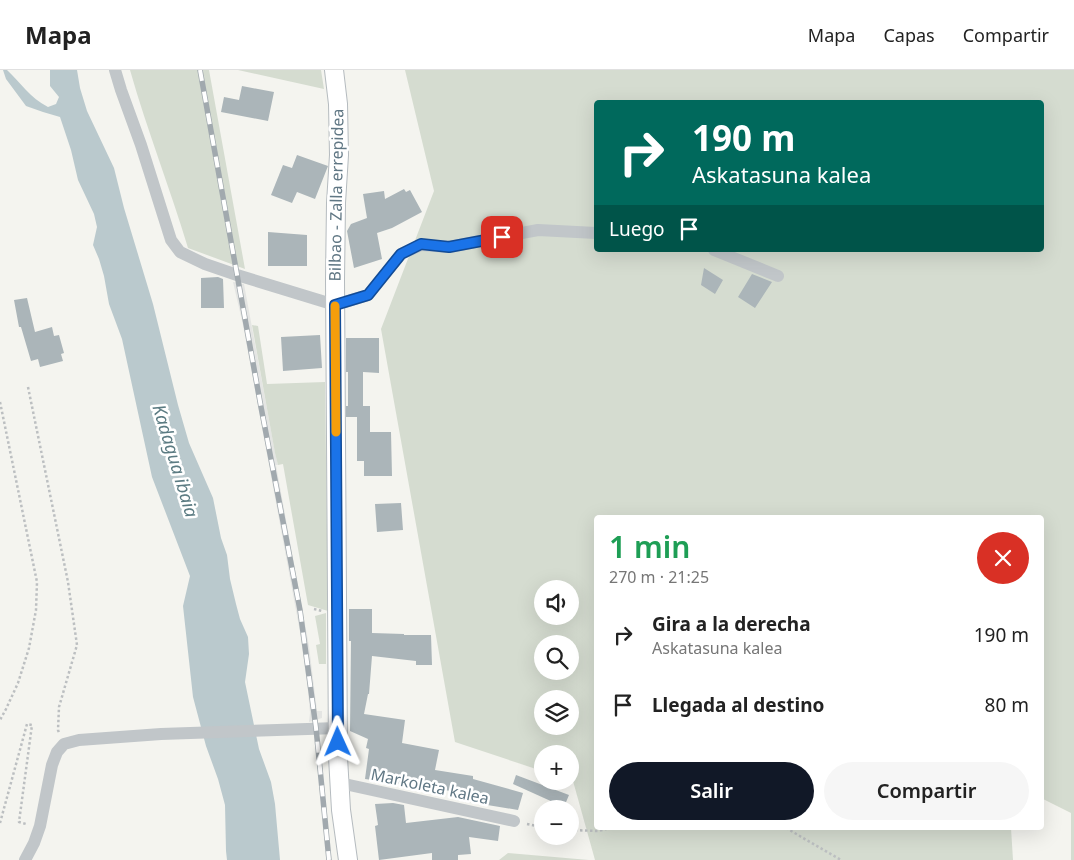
<!DOCTYPE html>
<html lang="es">
<head>
<meta charset="utf-8">
<style>
  :root { --surface:#fff; --page:#f6f6f6; --text:#222; --muted:#767676; --line:#e0e0e0; --accent:#111827 }
  body { margin:0; font-family:"Noto Sans",sans-serif; background:var(--page); color:var(--text); height:100vh; display:flex; flex-direction:column; font-size:19px; white-space:nowrap }
  * { box-sizing:border-box; margin:0 }
  p { font-size:16px; color:var(--muted) }
  .icon { flex:none; width:28px; height:28px; fill:none; stroke:currentColor; stroke-width:2; stroke-linecap:round; stroke-linejoin:round }
  .map { position:relative; flex:1; overflow:hidden }
  .panel { position:absolute; left:594px; top:445px; width:450px; height:315px; display:flex; flex-direction:column; background:var(--surface); border-radius:5px; box-shadow:0 5px 20px #0002 }
  .panel>* { flex:none }
  .guide { position:absolute; left:594px; top:30px; width:450px; height:152px; border-radius:5px; box-shadow:0 5px 20px #0002; background:#00695c; color:#fff; overflow:hidden }
  .controls { position:absolute; left:534px; top:510px; display:grid; gap:10px }
  .controls a { display:grid; place-items:center; width:45px; height:45px; border-radius:50%; background:var(--surface); box-shadow:0 5px 20px #0002; font-size:25px }
  .pin { position:absolute; display:grid; place-items:center; width:42px; height:42px; color:#fff; margin:-21px; border-radius:10px; box-shadow:0 2px 8px #0006 }
  .me { position:absolute; width:55px; margin:-28px; rotate:359deg; stroke-linejoin:round; filter:drop-shadow(0 0 4px #0008) }
  .turn { display:flex; align-items:center; gap:18px; height:105px; padding:0 15px; font-size:22px }
  .turn .icon { width:65px; height:65px; stroke-width:2.5 }
  .turn b { display:block; font-size:35px; line-height:42px }
  .then { display:flex; align-items:center; height:48px; padding:0 15px; background:#0003; gap:10px; font-size:19px }
  .round { display:grid; place-items:center; flex:none; width:52px; height:52px; border-radius:26px; background:var(--page) }
  .overview { display:flex; align-items:center; justify-content:space-between; height:85px; padding:0 15px }
  h1 { font-size:30px; font-weight:600; line-height:38px; color:#1e9e55 }
  .primary-button { display:flex; gap:10px; margin-top:auto; padding:10px 15px }
  .primary-button a { flex:1; height:58px; border-radius:30px; background:var(--accent); color:#fff; font-size:20px; font-weight:600; line-height:58px; text-align:center }
  .primary-button a+a { background:var(--page); color:var(--text) }
  ul { padding:0; list-style:none }
  li { display:flex; align-items:center; gap:15px; height:70px; padding:0 15px }
  li div { flex:1 }
  li b { display:block; font-size:19px }
  li em { font-style:normal }
  header { display:flex; align-items:center; gap:30px; box-sizing:border-box; height:70px; padding:0 25px; background:var(--surface); border-bottom:1px solid var(--line) }
  header strong { font-size:24px }
  nav { display:flex; gap:28px; margin-inline-start:auto; font-size:18px }
  .map>svg:first-child { display:block }
  .built { fill:#e4e5e3 }
  .green { fill:#d5dcd0; fill-rule:evenodd }
  .water { fill:#bac9cd }
  .building { fill:#abb5b9 }
  .lines { fill:none; stroke-linecap:round; stroke-linejoin:round }
  .secondary-casing { stroke:#b5bbbf; stroke-width:20 }
  .path { stroke:#bcbfc1; stroke-width:2.5; stroke-dasharray:2.5 2.5; stroke-linecap:butt }
  .street { stroke:#c1c6c9; stroke-width:12 }
  .secondary { stroke:#fff; stroke-width:18 }
  .rail-casing { stroke:#a1a9ae; stroke-width:5.5 }
  .rail { stroke:#fff; stroke-width:4; stroke-dasharray:11; stroke-linecap:butt }
  .route-casing { stroke:#114b97; stroke-width:12 }
  .route { stroke:#1a73e8; stroke-width:9 }
  .slow { stroke:#f59e0b; stroke-width:9 }
  .labels { text-anchor:middle; stroke-width:5; stroke-linejoin:round; paint-order:stroke }
  .street-label { font-size:16px; fill:#607784; stroke:#fff }
  .water-label { font-size:18px; font-style:italic; fill:#5b7b82; stroke:#fff }
</style>
</head>
<body>
<header>
<strong>Mapa</strong>
<nav><a>Mapa</a><a>Capas</a><a>Compartir</a></nav>
</header>
<div class="map">
<svg width="1074" height="790" viewBox="0 0 1074 790">
  <rect width="100%" height="100%" fill="#f4f4ef"/>
  <path class="built" d="M233 212 244 214 275 382 278 395H276L309 576 317 641H322V648L309 652 310 643 308 621 300 562 243 255Z"/>
  <path class="green" d="M130 0H209L245 199 188 178C170 118 147 60 130 0Z
    M238 0H321L324 19Z
    M405 0H1074V790H1071V743L1041 728V448H596V758H1011L1013 790H595L573 711 570 710V684H542V701L455 672 381 259 434 121ZM596 32H1041V180H596ZM542 519H570V546H542ZM542 574H570V601H542ZM542 629H570V656H542Z
    M252 255 258 256 267 314 325 312 328 541 308 535 283 394 278 395 275 383Z
    M326 543V594H319L316 575 320 574 315 546Z
    M508 783 589 790H499Z"/>
  <path class="water" d="M3 0H7C21 13 30 28 48 37L56 34 59 27 50 16V0H77L80 18 87 41 114 98 124 138 153 234 178 335 189 373 213 428 221 468 227 485 230 509 236 534 240 549 248 567 249 584 245 612 259 679 271 712 275 734 280 790H227L226 781 225 735 218 709 206 676 193 627 183 536 190 506 152 407 122 269 109 234 104 206 99 189 93 175 97 157 94 144 78 110 71 80 60 47 43 42 26 36 6 9Z"/>
  <path class="building" d="M242 16 274 22 268 51 221 42 224 27 239 30Z
    M297 85 328 96 315 129 297 122 292 133 271 125 283 95 292 98Z
    M404 119 406 122 410 120 422 142 392 158 377 163 382 189 354 198 347 161 351 154 367 148 363 124 384 121 385 129Z
    M268 162 307 165V196H268Z
    M704 198 723 210 715 224 701 215Z
    M752 204 772 212 755 238 738 227Z
    M218 207 223 209 224 238H201V208Z
    M27 228 35 262 52 257 54 266 59 265 64 283 61 284 63 291 40 297 38 289 31 291 21 257H19L14 230Z
    M320 265 322 298 283 301 281 267Z
    M346 268H379V303L363 302V336H370V362H391L392 406H364V391H357V347H346V336H348V302H346Z
    M401 433 403 460 377 462 375 434Z
    M349 539H372V563L404 564V565H431L432 595H416V591L372 586 369 624H368L364 644 405 650 402 673 439 680 435 700 473 706V709L523 723 518 740 457 730 458 722 365 709 369 679 366 678 368 669 350 661 351 571H349Z
    M516 705 569 725 564 737 513 714Z
    M393 733 404 735 406 753 458 747 500 756 498 771 469 767 471 784 458 785V790H432V783L379 790 375 756 378 755 375 734Z"/>
  <g class="lines">
    <defs>
      <path id="secondary" d="M334 0 338 34 339 85 336 133 335 210 338 687 341 740 348 790"/>
    </defs>
    <use href="#secondary" class="secondary-casing"/>
    <path class="path" d="M28 317 68 512 77 575 59 637 58 660 59 663
      M0 332 37 512 36 540 29 578 18 613 6 639 0 650
      M314 539 322 541
      M0 753 27 654 32 655 19 752 26 754
      M527 754 542 757
      M786 758 841 790
      M570 760 598 761 610 758"/>
    <path class="street" d="M115 0 121 20 141 75 171 170 180 182 205 194 237 205 335 235 368 225 401 184 421 175 449 177 538 160 596 163
      M714 180 778 206
      M340 713 514 751
      M25 790 34 773 40 756 52 695 57 682 64 674 79 670 161 664 338 658"/>
    <use href="#secondary" class="secondary"/>
    <defs>
      <path id="rail" d="M200 0 261 337 300 540 316 658 329 790"/>
    </defs>
    <use href="#rail" class="rail-casing"/>
    <use href="#rail" class="rail"/>
  </g>
  <g class="lines">
    <defs>
      <path id="route" d="M338 672 335 235 368 225 401 184 421 174 449 177 502 167"/>
    </defs>
    <use href="#route" class="route-casing"/>
    <use href="#route" class="route"/>
    <path class="slow" d="M335 236 336 362"/>
  </g>
  <g class="labels">
    <g class="street-label">
      <text transform="translate(336 125) rotate(-89)" y="6">Bilbao - Zalla errepidea</text>
      <text transform="translate(430 716) rotate(12)" y="6">Markoleta kalea</text>
    </g>
    <g class="water-label">
      <text transform="translate(175 391) rotate(73)" y="6">Kadagua ibaia</text>
    </g>
  </g>
</svg>
<div class="controls">
<a><svg class="icon" aria-label="sound" viewBox="0 0 24 24"><path d="M4 9h4l5-4v14l-5-4H4zM17 9q2 3 0 6"/></svg></a>
<a><svg class="icon" aria-label="search" viewBox="0 0 24 24"><circle cx="10" cy="10" r="6"/><path d="M15 15l6 6"/></svg></a>
<a><svg class="icon" aria-label="layers" viewBox="0 0 24 24"><path d="M12 4l9 5-9 5-9-5zM3 14l9 5 9-5"/></svg></a>
<a>+</a>
<a>−</a>
</div>
<div class="pin" style="left:502px;top:167px;background:#d93025"><svg class="icon" aria-label="arrive" viewBox="0 0 24 24"><path d="M6 21V4h12l-3 4 3 4H6"/></svg></div>
<svg class="me" style="left:338px;top:672px" viewBox="-20 -20 40 40"><path d="M0-17L14 15 0 8-14 15z" fill="#1a73e8" stroke="#fff" stroke-width="4"/></svg>
<div class="guide">
<div class="turn"><svg class="icon" aria-label="right" viewBox="0 0 24 24"><path d="M7 20v-9h11M14 6l5 5-5 5"/></svg><div><b>190 m</b>Askatasuna kalea</div></div>
<div class="then">Luego<svg class="icon" aria-label="arrive" viewBox="0 0 24 24"><path d="M6 21V4h12l-3 4 3 4H6"/></svg></div>
</div>
<section class="panel">
<div class="overview"><div><h1>1 min</h1><p>270 m · 21:25</p></div><a class="round" style="background:#d93025;color:#fff"><svg class="icon" aria-label="close" viewBox="0 0 24 24"><path d="M6 6l12 12M18 6L6 18"/></svg></a></div>
<ul>
<li><svg class="icon" aria-label="right" viewBox="0 0 24 24"><path d="M7 20v-9h11M14 6l5 5-5 5"/></svg><div><b>Gira a la derecha</b><p>Askatasuna kalea</p></div><em>190 m</em></li>
<li><svg class="icon" aria-label="arrive" viewBox="0 0 24 24"><path d="M6 21V4h12l-3 4 3 4H6"/></svg><div><b>Llegada al destino</b></div><em>80 m</em></li>
</ul>
<div class="primary-button"><a>Salir</a><a>Compartir</a></div>
</section>
</div>
</body>
</html>
